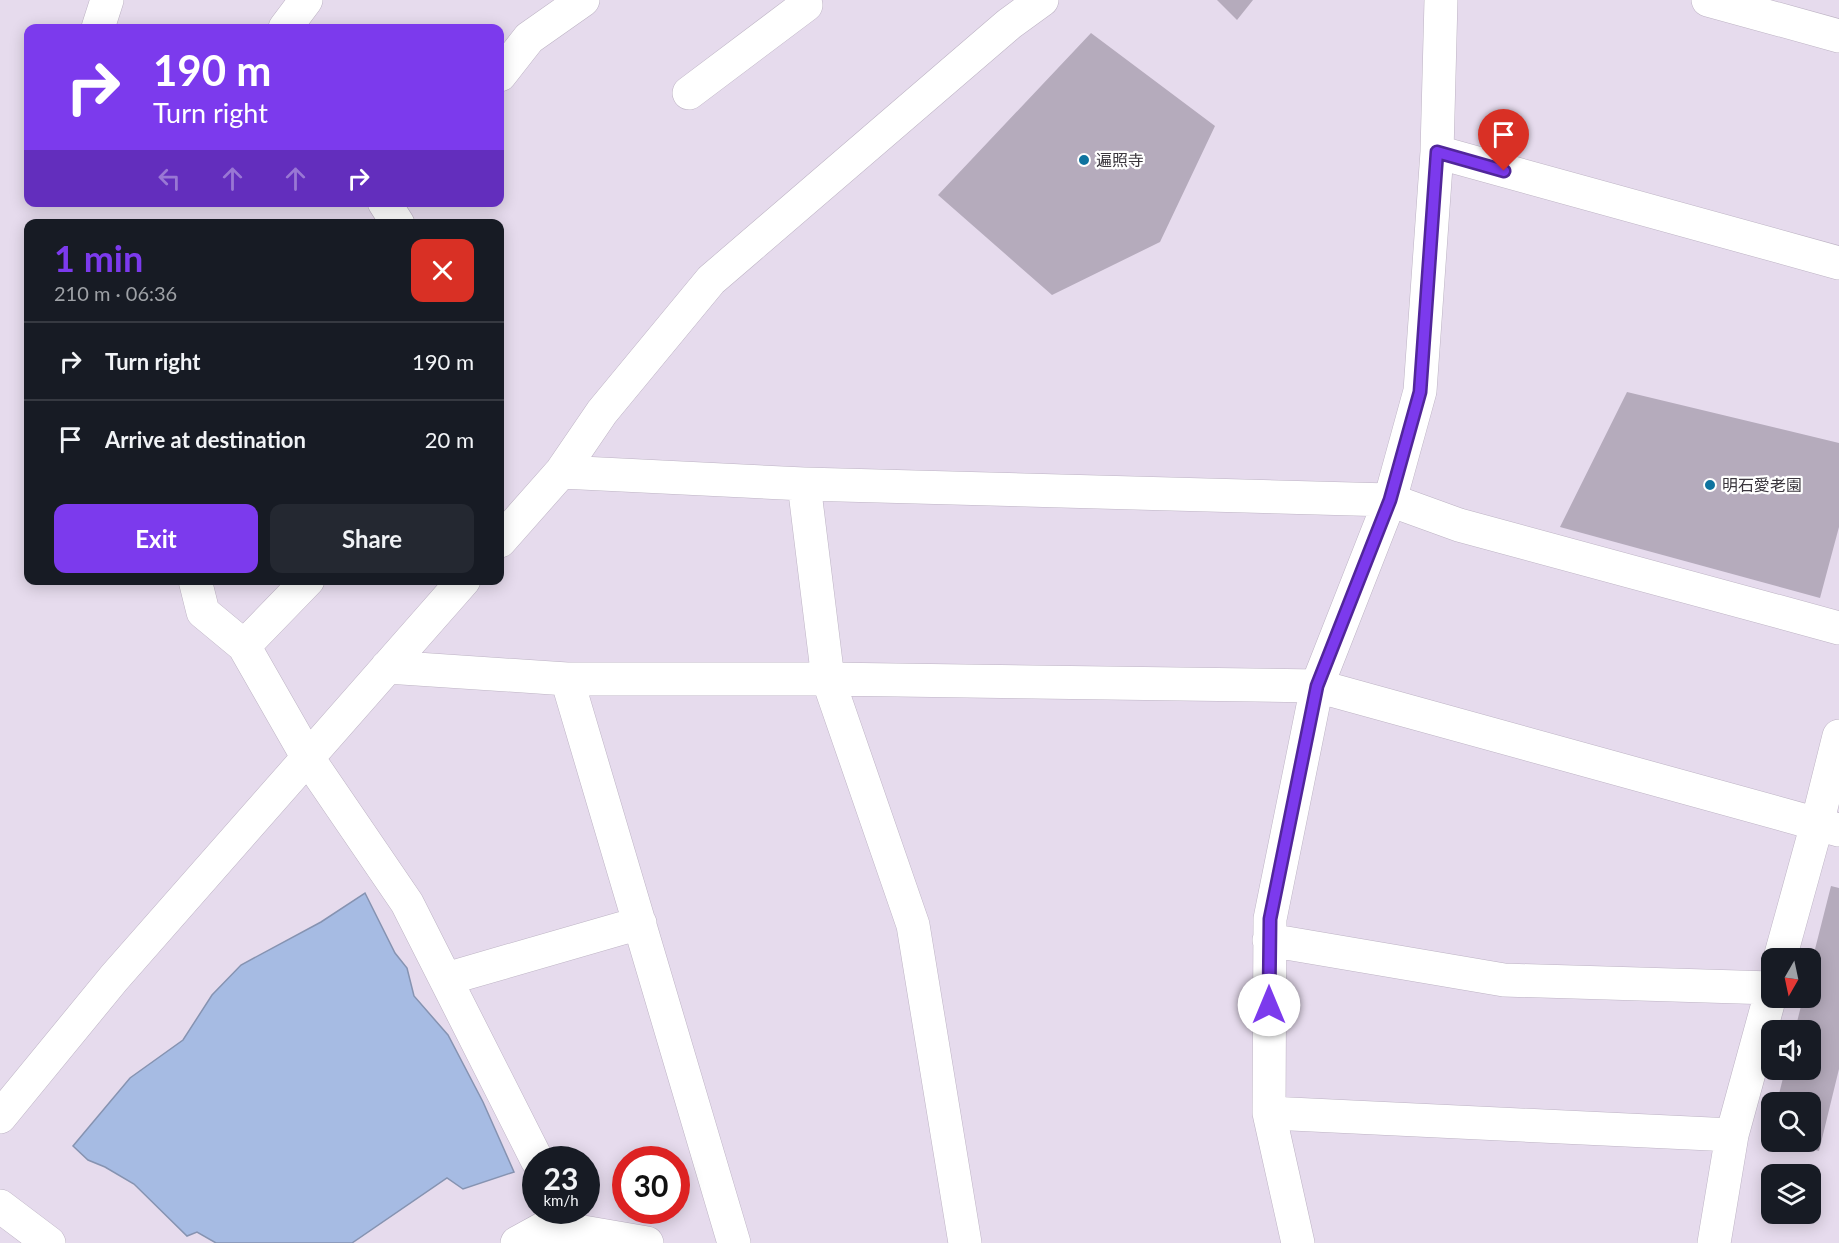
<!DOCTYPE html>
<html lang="en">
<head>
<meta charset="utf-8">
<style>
  :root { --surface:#171b24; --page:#242831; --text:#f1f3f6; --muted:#9ea1a6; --line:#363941; --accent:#7c3aed }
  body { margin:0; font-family:Lato,"Noto Sans JP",sans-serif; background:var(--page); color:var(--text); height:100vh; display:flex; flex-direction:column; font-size:22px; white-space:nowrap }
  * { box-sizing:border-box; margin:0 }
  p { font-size:20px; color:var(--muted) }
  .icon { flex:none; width:33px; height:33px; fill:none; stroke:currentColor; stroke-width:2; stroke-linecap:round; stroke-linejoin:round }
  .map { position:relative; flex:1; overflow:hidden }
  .sheet { position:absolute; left:24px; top:219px; width:480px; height:366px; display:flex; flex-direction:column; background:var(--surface); border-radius:12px; box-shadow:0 3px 15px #0003 }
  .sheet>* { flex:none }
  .hud { position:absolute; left:24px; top:24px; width:480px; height:183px; border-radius:12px; box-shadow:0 3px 15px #0003; background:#7c3aed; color:#fff; overflow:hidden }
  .needle { width:39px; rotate:189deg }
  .buttons { position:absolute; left:1761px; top:948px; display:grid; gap:12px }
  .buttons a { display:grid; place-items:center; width:60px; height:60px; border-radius:12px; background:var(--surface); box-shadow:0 3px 15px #0003; font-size:30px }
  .speed { position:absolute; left:522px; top:1146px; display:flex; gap:12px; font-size:30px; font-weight:700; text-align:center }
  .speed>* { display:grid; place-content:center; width:78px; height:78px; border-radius:50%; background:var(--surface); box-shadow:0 3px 15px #0003; line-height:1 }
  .speed small { font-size:15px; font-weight:400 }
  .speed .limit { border:9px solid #d22; background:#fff; color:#111 }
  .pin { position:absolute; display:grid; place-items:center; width:51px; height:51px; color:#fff; margin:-62px -26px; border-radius:50% 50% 50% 0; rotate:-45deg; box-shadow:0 0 6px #0007 }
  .pin .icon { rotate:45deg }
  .me { position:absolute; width:66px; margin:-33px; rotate:0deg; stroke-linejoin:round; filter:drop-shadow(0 0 4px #0008) }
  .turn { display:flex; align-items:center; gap:21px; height:126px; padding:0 30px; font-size:27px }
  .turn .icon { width:78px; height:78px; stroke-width:2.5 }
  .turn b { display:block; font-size:42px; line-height:51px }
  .lanes { display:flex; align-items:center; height:57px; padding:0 30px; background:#0003; justify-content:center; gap:30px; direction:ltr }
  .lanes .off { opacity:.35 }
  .round { display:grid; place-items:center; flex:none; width:63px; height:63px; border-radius:12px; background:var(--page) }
  .overview { display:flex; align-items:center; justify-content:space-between; height:102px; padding:0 30px }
  h1 { font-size:36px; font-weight:700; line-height:45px; color:var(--accent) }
  .button { display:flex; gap:12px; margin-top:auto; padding:12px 30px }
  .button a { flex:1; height:69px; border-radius:12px; background:var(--accent); color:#fff; font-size:24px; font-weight:700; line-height:69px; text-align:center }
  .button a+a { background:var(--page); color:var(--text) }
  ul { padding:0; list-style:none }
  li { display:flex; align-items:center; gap:18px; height:78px; padding:0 30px; border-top:2px solid var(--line) }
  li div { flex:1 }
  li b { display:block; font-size:22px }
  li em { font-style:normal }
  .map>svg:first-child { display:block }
  .water { fill:#a6bbe3; stroke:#8693b1; stroke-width:1.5 }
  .building { fill:#b5abbc }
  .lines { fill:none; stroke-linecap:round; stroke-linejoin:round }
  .minor-casing { stroke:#bdb3c4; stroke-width:34 }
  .minor { stroke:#fff; stroke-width:33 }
  .route-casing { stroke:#51269a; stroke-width:15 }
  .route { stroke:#7c3aed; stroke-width:10 }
  .poi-dot { fill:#0e739f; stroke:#fff; stroke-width:2 }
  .labels { text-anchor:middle; stroke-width:4.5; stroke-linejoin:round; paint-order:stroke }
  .poi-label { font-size:16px; fill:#3a363d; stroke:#fff; text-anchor:start }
</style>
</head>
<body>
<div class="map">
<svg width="1839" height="1243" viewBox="0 0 1839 1243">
  <rect width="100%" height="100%" fill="#e6dbed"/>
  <path class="water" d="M365 893 395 953 407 968 414 996 448 1035 483 1102 514 1172 463 1189 447 1178 352 1243H216L197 1232 187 1236 134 1184 105 1167 88 1160 73 1146 130 1078 183 1040 212 995 241 965 321 922Z"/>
  <path class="building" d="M1217 0H1253L1237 20Z
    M1091 33 1215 126 1160 242 1052 295 938 195Z
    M1627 392 1839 443V527L1820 598 1560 527Z
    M1831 886 1839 888V1069L1819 1151 1783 1142H1810V1102H1777L1785 1070H1810V1030H1795L1803 998H1810V969Z"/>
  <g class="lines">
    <defs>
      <path id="minor" d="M1708 0 1839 36
        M98 28 107 0
        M285 28 306 0
        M500 75 529 38 583 0
        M689 93 806 5 803 0
        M1437 152 1839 263
        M384 202 398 224
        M561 472 804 484 1390 500 1459 525 1839 628
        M804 484 828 679 913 925 965 1243
        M500 541 561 472 602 412 711 280 1009 24 1042 0
        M195 580 203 612 244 646 308 758 407 903 537 1160
        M244 646 308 580
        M387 667 567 679H828L1317 686 1839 830
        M567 679 734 1243
        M1269 940 1504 980 1772 988
        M1780 958 1817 824 1839 736
        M446 979 640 923
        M1269 1113 1732 1135
        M0 1117 114 978 464 580
        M0 1206 49 1243
        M517 1243 548 1226 647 1243
        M1298 1243 1269 1113 1270 919 1317 686 1390 500 1420 391 1437 152 1441 0
        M1714 1243 1732 1135 1772 989"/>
    </defs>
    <use href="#minor" class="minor-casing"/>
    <use href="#minor" class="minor"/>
  </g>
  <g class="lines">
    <defs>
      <path id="route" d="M1269 1005 1270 919 1317 686 1390 500 1420 392 1437 152 1504 171"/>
    </defs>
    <use href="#route" class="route-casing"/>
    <use href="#route" class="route"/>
  </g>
  <g class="poi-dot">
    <circle cx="1084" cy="160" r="6"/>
    <circle cx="1710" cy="485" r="6"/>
  </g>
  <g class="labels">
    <g class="poi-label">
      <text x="1096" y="166">遍照寺</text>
      <text x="1722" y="491">明石愛老園</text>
    </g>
  </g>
</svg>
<div class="buttons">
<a><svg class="needle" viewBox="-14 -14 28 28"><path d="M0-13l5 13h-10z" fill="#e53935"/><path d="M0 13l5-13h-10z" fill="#9ea1a6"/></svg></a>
<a><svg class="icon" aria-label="sound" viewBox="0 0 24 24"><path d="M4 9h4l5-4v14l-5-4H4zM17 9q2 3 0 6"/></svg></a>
<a><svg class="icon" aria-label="search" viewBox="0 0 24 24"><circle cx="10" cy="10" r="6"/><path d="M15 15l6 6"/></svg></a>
<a><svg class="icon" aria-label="layers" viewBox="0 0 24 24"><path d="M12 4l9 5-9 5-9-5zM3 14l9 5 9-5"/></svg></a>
</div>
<div class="speed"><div>23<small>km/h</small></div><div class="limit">30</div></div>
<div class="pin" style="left:1504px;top:171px;background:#d93025"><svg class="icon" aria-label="arrive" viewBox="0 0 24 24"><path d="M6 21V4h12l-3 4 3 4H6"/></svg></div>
<svg class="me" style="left:1269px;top:1005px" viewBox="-20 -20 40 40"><circle r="19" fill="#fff"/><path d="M0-13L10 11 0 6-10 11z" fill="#7c3aed"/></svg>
<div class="hud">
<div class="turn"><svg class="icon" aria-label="right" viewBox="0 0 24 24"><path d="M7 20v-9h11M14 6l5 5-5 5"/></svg><div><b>190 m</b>Turn right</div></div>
<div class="lanes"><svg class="icon off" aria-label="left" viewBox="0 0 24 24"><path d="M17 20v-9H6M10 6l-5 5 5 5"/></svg><svg class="icon off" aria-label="ahead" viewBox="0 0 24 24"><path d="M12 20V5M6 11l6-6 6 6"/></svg><svg class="icon off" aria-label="ahead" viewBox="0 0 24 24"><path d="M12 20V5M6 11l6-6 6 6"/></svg><svg class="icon" aria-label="right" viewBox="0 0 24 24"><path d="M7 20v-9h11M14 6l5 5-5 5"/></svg></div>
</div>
<section class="sheet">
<div class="overview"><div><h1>1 min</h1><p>210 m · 06:36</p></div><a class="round" style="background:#d93025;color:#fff"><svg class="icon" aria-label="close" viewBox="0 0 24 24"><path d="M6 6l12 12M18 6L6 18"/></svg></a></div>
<ul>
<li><svg class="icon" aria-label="right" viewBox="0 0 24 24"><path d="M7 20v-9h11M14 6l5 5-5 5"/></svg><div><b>Turn right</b></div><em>190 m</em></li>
<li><svg class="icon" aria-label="arrive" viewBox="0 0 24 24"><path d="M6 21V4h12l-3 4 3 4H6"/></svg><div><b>Arrive at destination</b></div><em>20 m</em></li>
</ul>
<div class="button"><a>Exit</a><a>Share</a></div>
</section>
</div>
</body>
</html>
